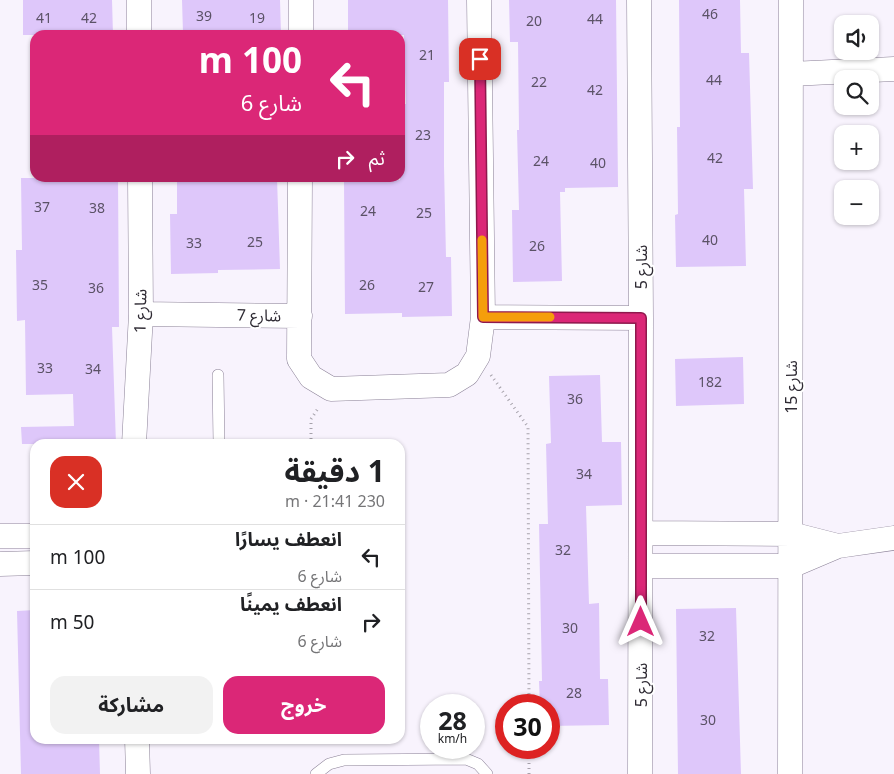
<!DOCTYPE html>
<html lang="ar">
<head>
<meta charset="utf-8">
<style>
  :root { --surface:#fff; --page:#f2f2f2; --text:#202124; --muted:#757577; --line:#e0e0e0; --accent:#db2777 }
  body { margin:0; font-family:"Noto Sans","Noto Sans Arabic",sans-serif; background:var(--page); color:var(--text); direction:rtl; height:100vh; display:flex; flex-direction:column; font-size:19px; white-space:nowrap }
  * { box-sizing:border-box; margin:0 }
  p { font-size:16px; color:var(--muted) }
  .icon { flex:none; width:28px; height:28px; fill:none; stroke:currentColor; stroke-width:2; stroke-linecap:round; stroke-linejoin:round }
  .map { position:relative; flex:1; overflow:hidden; direction:ltr }
  .sheet { position:absolute; left:30px; top:439px; width:375px; height:305px; display:flex; flex-direction:column; background:var(--surface); border-radius:15px; box-shadow:0 1px 4px #0004; direction:rtl }
  .sheet>* { flex:none }
  .guide { position:absolute; left:30px; top:30px; width:375px; height:152px; border-radius:15px; box-shadow:0 1px 4px #0004; direction:rtl; background:#db2777; color:#fff; overflow:hidden }
  .fabs { position:absolute; left:834px; top:15px; display:grid; gap:10px }
  .fabs a { display:grid; place-items:center; width:45px; height:45px; border-radius:10px; background:var(--surface); box-shadow:0 1px 4px #0004; font-size:25px }
  .speed { position:absolute; left:420px; top:694px; display:flex; gap:10px; font-size:25px; font-weight:700; text-align:center }
  .speed>* { display:grid; place-content:center; width:65px; height:65px; border-radius:50%; background:var(--surface); box-shadow:0 1px 4px #0004; line-height:1 }
  .speed small { font-size:12px; font-weight:400 }
  .speed .limit { border:8px solid #d22; background:#fff; color:#111 }
  .pin { position:absolute; display:grid; place-items:center; width:42px; height:42px; color:#fff; margin:-21px; border-radius:10px; box-shadow:0 2px 8px #0006 }
  .me { position:absolute; width:55px; margin:-28px; rotate:0deg; stroke-linejoin:round; filter:drop-shadow(0 0 4px #0008) }
  .turn { display:flex; align-items:center; gap:18px; height:105px; padding:0 20px; font-size:22px }
  .turn .icon { width:65px; height:65px; stroke-width:2.5 }
  .turn b { display:block; font-size:35px; line-height:42px }
  .then { display:flex; align-items:center; height:48px; padding:0 20px; background:#0003; gap:10px; font-size:19px }
  .round { display:grid; place-items:center; flex:none; width:52px; height:52px; border-radius:15px; background:var(--page) }
  .headline { display:flex; align-items:center; justify-content:space-between; height:85px; padding:0 20px }
  h1 { font-size:30px; font-weight:700; line-height:38px }
  .primary-button { display:flex; gap:10px; margin-top:auto; padding:10px 20px }
  .primary-button a { flex:1; height:58px; border-radius:15px; background:var(--accent); color:#fff; font-size:20px; font-weight:700; line-height:58px; text-align:center }
  .primary-button a+a { background:var(--page); color:var(--text) }
  ul { padding:0; list-style:none }
  li { display:flex; align-items:center; gap:15px; height:65px; padding:0 20px; border-top:1px solid var(--line) }
  li div { flex:1 }
  li b { display:block; font-size:19px }
  li em { font-style:normal }
  .map>svg:first-child { display:block }
  .building { fill:#dec7fa }
  .lines { fill:none; stroke-linecap:round; stroke-linejoin:round }
  .lane-casing { stroke:#8b8197; stroke-width:12 }
  .street-casing { stroke:#8b8197; stroke-width:25 }
  .path { stroke:#a6a2ab; stroke-width:3; stroke-dasharray:1 4; stroke-linecap:butt }
  .lane { stroke:#fff; stroke-width:11 }
  .street { stroke:#fff; stroke-width:24 }
  .route-casing { stroke:#8e194d; stroke-width:12 }
  .route { stroke:#db2777; stroke-width:9 }
  .slow { stroke:#f59e0b; stroke-width:9 }
  .labels { text-anchor:middle; stroke-width:4; stroke-linejoin:round; paint-order:stroke }
  .number-label { font-size:14px; fill:#5b5266 }
  .street-label { font-size:16px; fill:#2f2b34; stroke:#fff }
</style>
</head>
<body>
<div class="map">
<svg width="894" height="774" viewBox="0 0 894 774">
  <rect width="100%" height="100%" fill="#f8f3fd"/>
  <path class="building" d="M23 0H112L113 35H23Z
    M182 0H280L281 35H234V32L183 33Z
    M348 0H448L449 82H444V166L446 257H451L452 316 402 317V313L345 314 344 182 400 180V104H406L404 35H348Z
    M509 0H616L618 187 565 188V192H560L562 281 513 282 512 210H519L517 130H519L518 42H510Z
    M679 0H740L741 53H749L753 189H744L746 266 676 267 675 215 678 214 677 127H680Z
    M21 178H118L119 327H112L116 444H22L21 427 74 426 73 394 26 395 25 320 17 321 16 250H22Z
    M177 178H277L280 269 218 270V273L171 274 170 214H177Z
    M743 357 744 404 676 406 675 359Z
    M600 375 602 442H621L622 505 586 506 589 604 599 603 600 679H608L609 725 549 726V705H540L539 681H542L539 524H548L546 444 551 443 549 376Z
    M736 608 741 774H678L676 609Z
    M35 610V739H99L100 774H21L17 611Z"/>
  <g class="lines">
    <defs>
      <path id="lane" d="M218 375 219 444
        M316 774 329 764 344 760 466 759 478 764 487 774"/>
      <path id="street" d="M139 0V35
        M639 0 641 318 640 774
        M301 35V0
        M791 74 894 69
        M300 178 299 359 311 377 331 389 449 385 467 374 478 356 483 317 479 0
        M141 314 300 316
        M483 317 641 318
        M134 444 141 314 140 178
        M641 533 791 534 838 546
        M0 536H35
        M0 564 35 563
        M641 566H791L838 546 894 538
        M137 739 138 774
        M790 774 791 0"/>
    </defs>
    <use href="#lane" class="lane-casing"/>
    <use href="#street" class="street-casing"/>
    <path class="path" d="M491 375 528 427 529 705
      M311 444V419L319 407
      M529 748V774"/>
    <use href="#lane" class="lane"/>
    <use href="#street" class="street"/>
  </g>
  <g class="lines">
    <defs>
      <path id="route" d="M480 59 483 317 641 318V622"/>
    </defs>
    <use href="#route" class="route-casing"/>
    <use href="#route" class="route"/>
    <path class="slow" d="M482 240 483 317H550"/>
  </g>
  <g class="labels">
    <g class="number-label">
      <text x="710" y="19">46</text>
      <text x="204" y="21">39</text>
      <text x="44" y="23">41</text>
      <text x="89" y="23">42</text>
      <text x="257" y="23">19</text>
      <text x="595" y="24">44</text>
      <text x="534" y="26">20</text>
      <text x="427" y="60">21</text>
      <text x="714" y="85">44</text>
      <text x="539" y="87">22</text>
      <text x="595" y="95">42</text>
      <text x="423" y="140">23</text>
      <text x="715" y="163">42</text>
      <text x="541" y="166">24</text>
      <text x="598" y="168">40</text>
      <text x="42" y="212">37</text>
      <text x="97" y="213">38</text>
      <text x="368" y="216">24</text>
      <text x="424" y="218">25</text>
      <text x="710" y="245">40</text>
      <text x="255" y="247">25</text>
      <text x="194" y="248">33</text>
      <text x="537" y="251">26</text>
      <text x="40" y="290">35</text>
      <text x="367" y="290">26</text>
      <text x="426" y="292">27</text>
      <text x="96" y="293">36</text>
      <text x="45" y="373">33</text>
      <text x="93" y="374">34</text>
      <text x="710" y="387">182</text>
      <text x="575" y="404">36</text>
      <text x="584" y="479">34</text>
      <text x="563" y="555">32</text>
      <text x="570" y="633">30</text>
      <text x="707" y="641">32</text>
      <text x="574" y="698">28</text>
      <text x="708" y="725">30</text>
    </g>
    <g class="street-label">
      <text transform="translate(641 267) rotate(-90)" y="6">شارع 5</text>
      <text transform="translate(140 311) rotate(-89)" y="6">شارع 1</text>
      <text transform="translate(259 315) rotate(1)" y="6">شارع 7</text>
      <text transform="translate(791 387) rotate(-90)" y="6">شارع 15</text>
      <text transform="translate(641 685) rotate(-90)" y="6">شارع 5</text>
    </g>
  </g>
</svg>
<div class="fabs">
<a><svg class="icon" aria-label="sound" viewBox="0 0 24 24"><path d="M4 9h4l5-4v14l-5-4H4zM17 9q2 3 0 6"/></svg></a>
<a><svg class="icon" aria-label="search" viewBox="0 0 24 24"><circle cx="10" cy="10" r="6"/><path d="M15 15l6 6"/></svg></a>
<a>+</a>
<a>−</a>
</div>
<div class="speed"><div>28<small>km/h</small></div><div class="limit">30</div></div>
<div class="pin" style="left:480px;top:59px;background:#d93025"><svg class="icon" aria-label="arrive" viewBox="0 0 24 24"><path d="M6 21V4h12l-3 4 3 4H6"/></svg></div>
<svg class="me" style="left:641px;top:622px" viewBox="-20 -20 40 40"><path d="M0-17L14 15 0 8-14 15z" fill="#db2777" stroke="#fff" stroke-width="4"/></svg>
<div class="guide">
<div class="turn"><svg class="icon" aria-label="left" viewBox="0 0 24 24"><path d="M17 20v-9H6M10 6l-5 5 5 5"/></svg><div><b>100 m</b>شارع 6</div></div>
<div class="then">ثم<svg class="icon" aria-label="right" viewBox="0 0 24 24"><path d="M7 20v-9h11M14 6l5 5-5 5"/></svg></div>
</div>
<section class="sheet">
<div class="headline"><div><h1>1 دقيقة</h1><p>230 m · 21:41</p></div><a class="round" style="background:#d93025;color:#fff"><svg class="icon" aria-label="close" viewBox="0 0 24 24"><path d="M6 6l12 12M18 6L6 18"/></svg></a></div>
<ul>
<li><svg class="icon" aria-label="left" viewBox="0 0 24 24"><path d="M17 20v-9H6M10 6l-5 5 5 5"/></svg><div><b>انعطف يسارًا</b><p>شارع 6</p></div><em>100 m</em></li>
<li><svg class="icon" aria-label="right" viewBox="0 0 24 24"><path d="M7 20v-9h11M14 6l5 5-5 5"/></svg><div><b>انعطف يمينًا</b><p>شارع 6</p></div><em>50 m</em></li>
</ul>
<div class="primary-button"><a>خروج</a><a>مشاركة</a></div>
</section>
</div>
</body>
</html>
